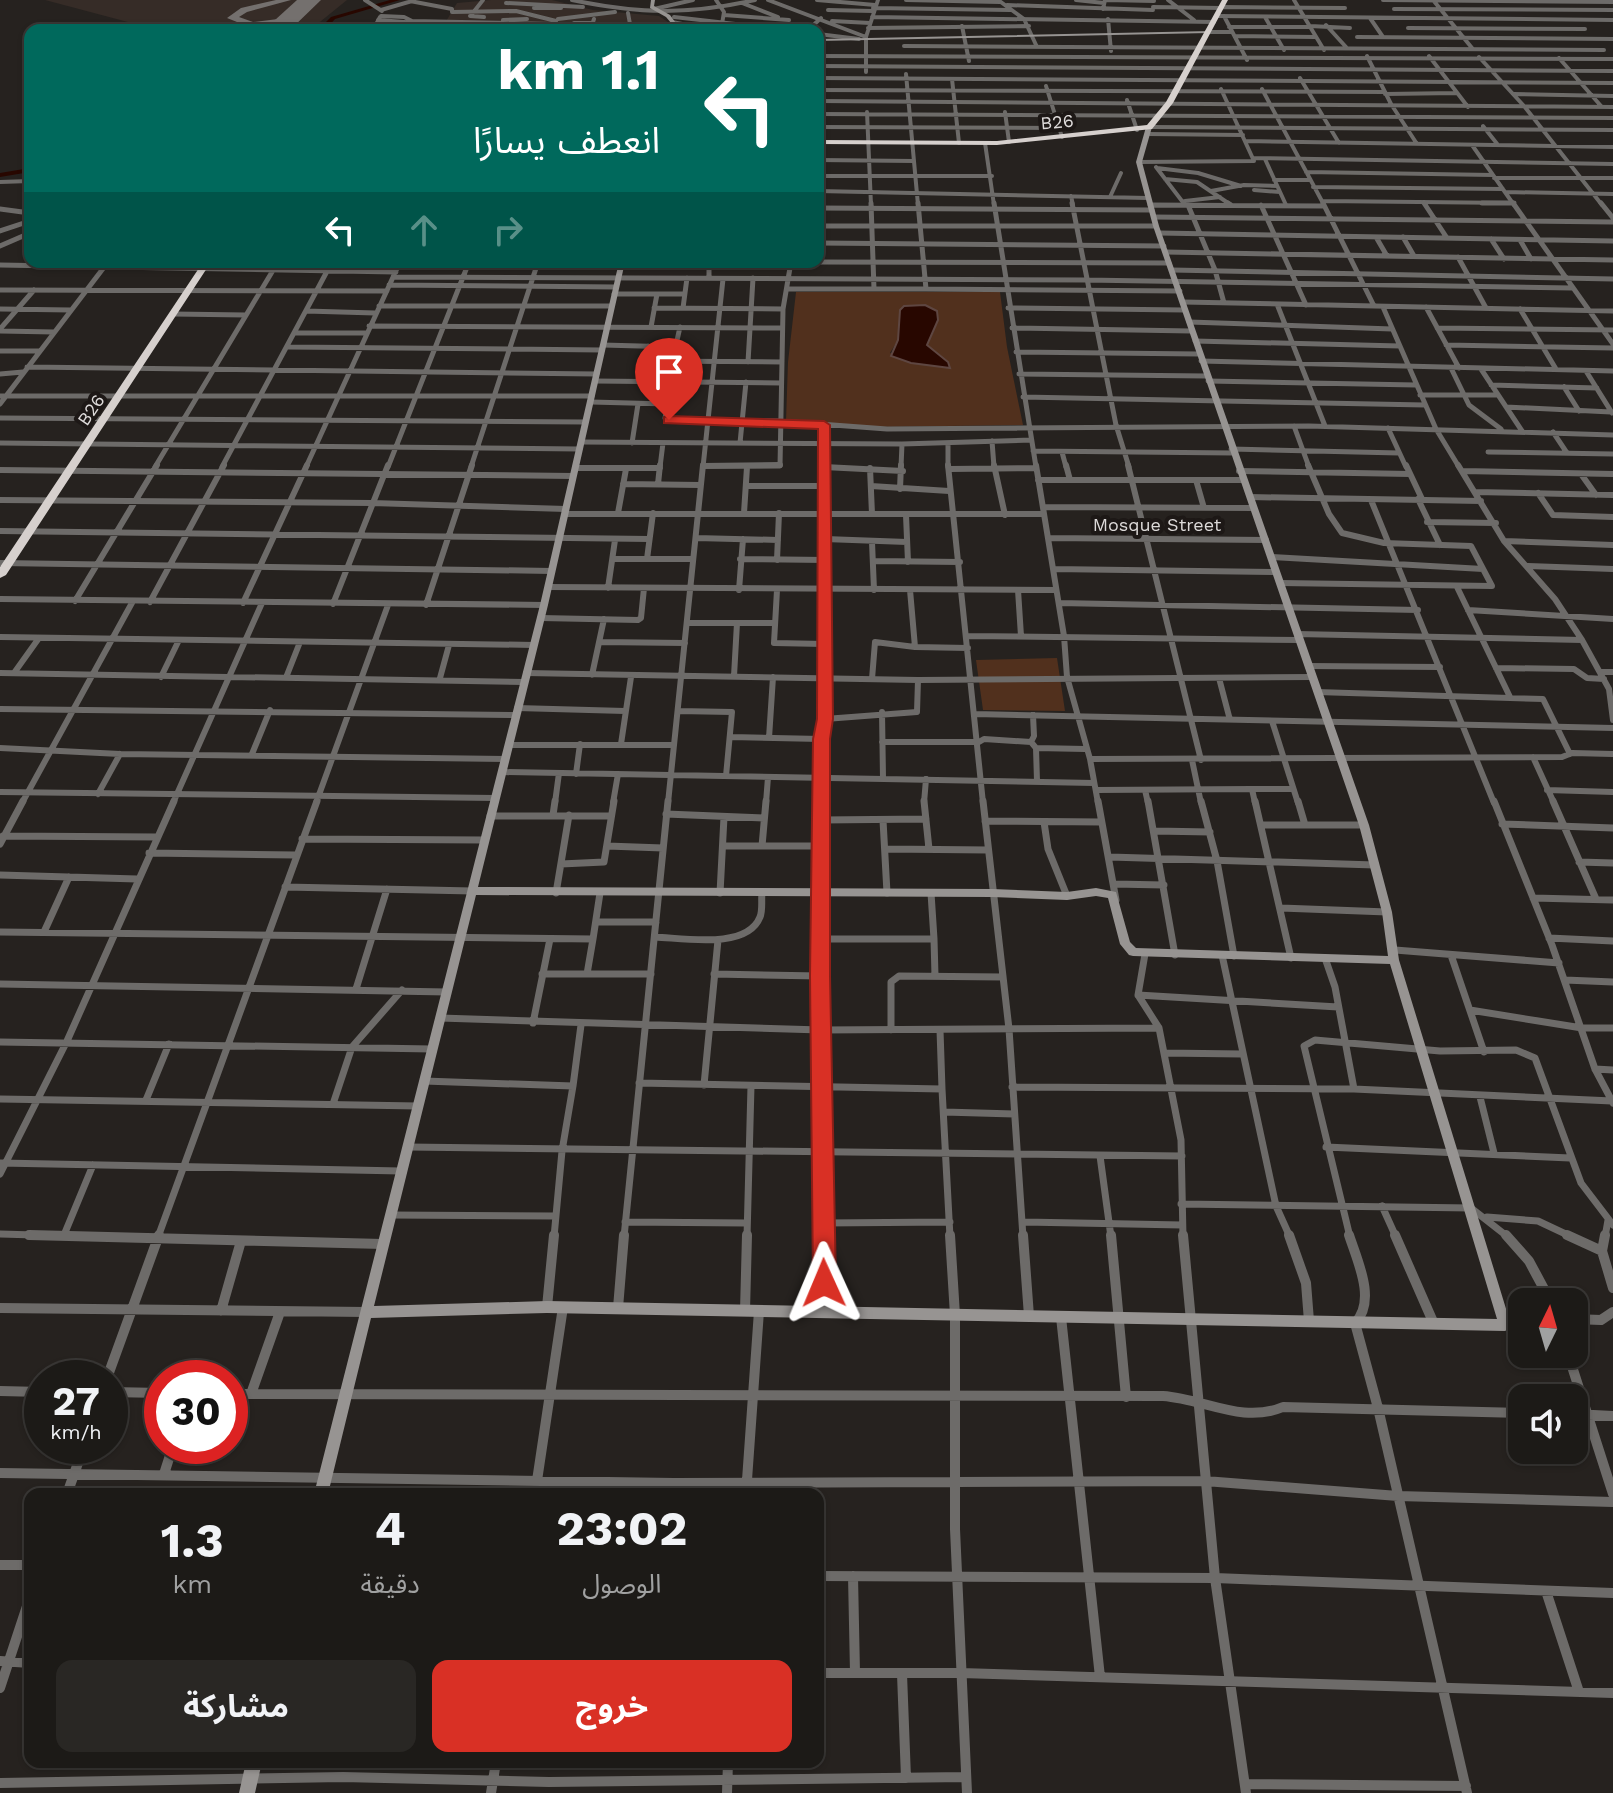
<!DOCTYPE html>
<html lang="ar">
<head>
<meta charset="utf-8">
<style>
  :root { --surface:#1c1a17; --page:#292724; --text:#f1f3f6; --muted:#a0a1a1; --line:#3a3836; --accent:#d93025 }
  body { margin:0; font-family:"Work Sans","Noto Sans Arabic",sans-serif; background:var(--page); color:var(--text); direction:rtl; height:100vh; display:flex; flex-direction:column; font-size:30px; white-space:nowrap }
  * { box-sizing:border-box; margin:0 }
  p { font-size:26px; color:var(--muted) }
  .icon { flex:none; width:44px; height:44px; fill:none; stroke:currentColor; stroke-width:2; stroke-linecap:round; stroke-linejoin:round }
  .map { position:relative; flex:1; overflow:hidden; direction:ltr }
  .sheet { position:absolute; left:24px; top:1488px; width:800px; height:280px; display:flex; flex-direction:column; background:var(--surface); border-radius:16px; box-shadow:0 2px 6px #0004,0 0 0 2px var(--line); direction:rtl }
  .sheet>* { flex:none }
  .hud { position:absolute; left:24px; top:24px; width:800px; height:244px; border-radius:16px; box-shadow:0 2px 6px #0004,0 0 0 2px var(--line); direction:rtl; background:#00695c; color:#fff; overflow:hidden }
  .needle { width:52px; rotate:5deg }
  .fabs { position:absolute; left:1508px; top:1288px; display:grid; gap:16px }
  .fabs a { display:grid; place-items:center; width:80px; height:80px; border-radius:16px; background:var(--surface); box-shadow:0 2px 6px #0004,0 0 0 2px var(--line); font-size:40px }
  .speed { position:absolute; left:24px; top:1360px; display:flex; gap:16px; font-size:40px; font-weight:700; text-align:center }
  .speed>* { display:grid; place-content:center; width:104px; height:104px; border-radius:50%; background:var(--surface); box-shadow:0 2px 6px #0004,0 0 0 2px var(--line); line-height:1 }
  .speed small { font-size:20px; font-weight:400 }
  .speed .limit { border:12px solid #d22; background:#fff; color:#111 }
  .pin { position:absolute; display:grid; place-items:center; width:68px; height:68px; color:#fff; margin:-82px -34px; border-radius:50% 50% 50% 0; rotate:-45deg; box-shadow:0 0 8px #0007 }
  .pin .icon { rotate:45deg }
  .me { position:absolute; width:88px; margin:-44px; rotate:359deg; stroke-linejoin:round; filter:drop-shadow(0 0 6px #0008) }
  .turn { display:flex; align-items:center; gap:28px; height:168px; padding:0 32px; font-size:36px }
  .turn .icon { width:104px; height:104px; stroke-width:2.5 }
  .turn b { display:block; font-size:56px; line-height:68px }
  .lanes { display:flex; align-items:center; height:76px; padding:0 32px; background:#0003; justify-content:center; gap:40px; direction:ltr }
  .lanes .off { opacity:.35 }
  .eta { display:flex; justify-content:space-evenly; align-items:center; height:136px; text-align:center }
  .eta b { font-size:48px; font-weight:700; line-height:56px }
  .cta { display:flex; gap:16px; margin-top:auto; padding:16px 32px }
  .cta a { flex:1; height:92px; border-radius:16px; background:var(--accent); color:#fff; font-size:32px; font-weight:700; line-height:92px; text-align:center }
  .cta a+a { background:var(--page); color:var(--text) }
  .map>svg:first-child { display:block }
  .built { fill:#362c27 }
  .green { fill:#51301d; fill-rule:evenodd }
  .water { fill:#280700; stroke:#5e4641; stroke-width:2 }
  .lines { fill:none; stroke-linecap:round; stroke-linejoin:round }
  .river { fill:#280700; fill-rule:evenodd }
  .taxiway { fill:#74706e; fill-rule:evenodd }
  .runway { fill:#74706e; fill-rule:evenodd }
  .street-far4 { stroke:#6d6b69; stroke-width:4 }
  .street-far3 { stroke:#6d6b69; stroke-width:5 }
  .street-far2 { stroke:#6d6b69; stroke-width:6 }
  .street-far1 { stroke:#6d6b69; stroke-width:7 }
  .street { stroke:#6d6b69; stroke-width:10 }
  .secondary { fill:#979492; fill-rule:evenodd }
  .highway { fill:#d6d0cd; fill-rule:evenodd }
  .route { fill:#d93025; stroke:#8d1f18; stroke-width:2 }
  .labels { text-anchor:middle; stroke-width:8; stroke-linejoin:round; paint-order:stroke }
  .far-street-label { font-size:18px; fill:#dddad9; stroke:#1d1816 }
</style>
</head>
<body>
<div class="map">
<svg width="1613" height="1793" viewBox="0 0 1613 1793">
  <rect width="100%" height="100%" fill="#26221f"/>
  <path class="built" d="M45 0H347L310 30H158Z
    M491 0H552L593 10 659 16 671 24 674 30H429L445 23 457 3Z"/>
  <path class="green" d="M796 292H1000L1007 347 1023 425 873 427 786 421 788 362ZM900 310 934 331 927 345 948 362 950 367 890 353 898 340Z
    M1057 658 1065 711 983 710 976 660Z"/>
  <path class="water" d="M925 305 937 311 938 320 927 345 948 362 950 368 911 363 891 356 898 340 900 310 904 306Z"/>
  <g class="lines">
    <path class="river" d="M390 0H400L335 19 325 30H318L331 17Z
      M30 168V172L0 177V173Z"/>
    <path class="taxiway" d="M276 0H291L247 12 239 17 253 22 286 18 289 23 252 28 227 18 241 8Z"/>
    <path class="runway" d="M297 0H321L290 30H264Z"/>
    <path class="street-far4" d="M365 0 382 11
      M572 0C639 14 688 15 755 0
      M716 0 724 12 721 30
      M768 0 866 37
      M817 0 875 5
      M906 0 1000 2
      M998 0 1024 19 1037 47
      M1076 0 1104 3
      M1168 0 1194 20
      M1294 0 1324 50
      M1383 0 1613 2
      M1433 0 1472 48
      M410 1 452 9V12L516 11 556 21
      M506 3 583 7
      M742 3 778 17
      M1007 5 1153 10
      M1153 7 1221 8
      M1221 7 1345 8
      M534 8H561
      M873 8 1010 10
      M654 9 693 0
      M1103 9 1105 0 1154 1
      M1394 9 1613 10
      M381 10 412 1
      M828 10 873 11
      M628 13 630 24 638 30
      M472 14 483 0
      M724 15 789 20
      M381 16 404 17 412 21 555 24 569 30
      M470 16 484 17
      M1217 16 1613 20
      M1224 16 1247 60
      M674 17 787 30
      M872 17 1214 22
      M1265 17 1284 50
      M1370 18 1383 37
      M558 19 615 12
      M594 19 592 25 597 30
      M1108 19 1111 51
      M378 20 417 23 414 28 476 27
      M503 20 527 19
      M832 21 870 23
      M672 22 713 30
      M574 23H592
      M1326 25 1346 47
      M962 26 969 61
      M1310 26 1350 28
      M1229 27H1310
      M868 28 1029 26
      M1408 28 1585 29
      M373 30 380 17
      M612 30 630 24
      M808 30 821 18
      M1209 32H1232
      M818 34 859 39
      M1235 36 1315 37
      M1357 37 1613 39
      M904 46 1604 50
      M818 56 1613 59
      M1367 56 1391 104 1417 144
      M1429 56 1468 107
      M1479 57 1524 106 1602 205
      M1559 58 1601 106
      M818 66 1613 71
      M866 72V37L878 0
      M906 74 918 205
      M818 78 1613 83
      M1300 78 1339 143
      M952 79 959 143
      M1046 86 1062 137
      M1262 89 1324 205
      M818 90 1385 92
      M1385 94 1457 93
      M1514 94 1613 96
      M1127 100 1137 130
      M818 101 1613 107
      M867 112 871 205
      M1005 112 1009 142
      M818 114 1613 118
      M1483 126 1498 145
      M818 127 1058 128
      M1151 127 1613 130
      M1147 134 1243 135
      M1246 141 1613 147
      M985 143 994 205
      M1472 145 1514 205
      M1253 158 1613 164
      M1265 159 1286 205
      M818 160 914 161
      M1139 162 1254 161 1221 89
      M1156 167 1185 205
      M1157 168 1198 173 1241 186
      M1306 172 1493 175
      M818 176H992
      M1494 178H1613
      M1165 179 1197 182 1231 205
      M1274 180H1310
      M0 182 30 181
      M1313 187 1503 189
      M1254 190 1280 192
      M818 191 1148 198
      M1211 191 1244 185 1277 186
      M1505 192 1613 194
      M1071 196 1073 205
      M1110 197 1121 173
      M1185 201 1220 197
      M1322 201 1514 203
      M1424 202 1426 205"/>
    <path class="street-far3" d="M871 203 874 289
      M918 203 926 289 1180 291
      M994 203 1036 467
      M1072 203 1116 425 1129 467
      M1228 203 1231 205
      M1323 203 1374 306
      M1424 203 1447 238
      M1482 203H1514
      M1513 203 1613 344
      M1601 203 1613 218
      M1150 205 1324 206
      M1188 205 1215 270 1224 303
      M1261 205 1306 305
      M818 208 1152 210
      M0 209 30 213
      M1154 217 1613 222
      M818 226H1156
      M0 231 30 221
      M1159 233 1613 241
      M1376 237 1387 256
      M1403 237 1414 256
      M1491 239 1504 259
      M1520 240 1531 259
      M818 243 1164 246
      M0 246 30 233
      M1165 252 1613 260
      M1458 257 1486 308
      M709 262V278
      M818 262 1169 263
      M0 265 396 272
      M1172 270 1613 279
      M393 277 1086 280 1572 288
      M389 285 616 287
      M787 289H926
      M0 290 387 291
      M614 294H684
      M1183 302 1613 311
      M1277 304 1325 426
      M379 306H611
      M1383 307 1436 429 1459 467
      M1426 307 1459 368
      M654 308 783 309
      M683 308 687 278
      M1008 308 1185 310
      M0 309 71 310
      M1520 309 1556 369
      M306 311 375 313
      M173 314 246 315
      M1189 322 1392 329
      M369 326 782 328
      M651 327 657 294
      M1012 328 1191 331
      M1437 328 1613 330
      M0 329 34 290
      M0 331 54 332
      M295 333H366
      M1195 341 1400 346
      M603 345 676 347
      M1446 345 1613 348
      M288 347 602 350
      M0 351H39
      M1016 352 1199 354
      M646 361 782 362
      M1201 361 1613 371
      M748 362 753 278
      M672 363 680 327
      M27 367 597 374
      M1451 368 1469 405 1501 429
      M1481 369 1522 431
      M1586 371 1612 413
      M0 374 23 372
      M1019 374 1206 376
      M595 381 781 383
      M1208 381 1416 385
      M641 382 648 346
      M672 383 665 418 669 420 779 421 887 429 1309 426 1613 435
      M1491 385 1597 388
      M1564 387 1579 411
      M1420 395H1497
      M0 396H592
      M1023 397 1425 405
      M591 402 668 404
      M0 404 108 262
      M1506 407 1611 412
      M0 418 586 422
      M824 425V467
      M1294 426 1309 467
      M1388 428 1406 467
      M1553 432 1567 453
      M992 441 994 467
      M581 442 902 444 1031 440
      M0 443 579 449
      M632 443 638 404
      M740 443 746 382
      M948 443V467
      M1231 449 1399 453
      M1033 451 1233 453
      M1062 452 1066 467
      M1488 452 1613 454
      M703 466H780L783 309 791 262
      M155 467 278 262
      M222 467 332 262
      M306 467 400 262
      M388 467 469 262
      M471 467 538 262
      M660 467 663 443
      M703 467 723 279
      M901 467 902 444"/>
    <path class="street-far2" d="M948 465 983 803
      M994 465 1005 515
      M1036 465 1064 636 1067 677 1090 759 1098 803
      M1066 465 1070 480
      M1128 465 1201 760
      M1406 465 1422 499
      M1458 465 1504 541 1555 599 1582 640 1609 689 1613 720
      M703 466 780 465
      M824 467 903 471
      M575 468H660
      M870 468 872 514
      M950 469 1036 468
      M0 470 573 476
      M1239 471 1410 474
      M1463 471 1613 474
      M1581 474 1596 495
      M1038 480H1243
      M1196 480 1204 508
      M623 484 700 485
      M658 484 660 465
      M746 486H824
      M871 486 949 491
      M900 489 901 465
      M1475 492 1613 495
      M1538 493 1553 515 1613 517
      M1250 497 1481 501
      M1418 499 1440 545
      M0 500 372 503 566 509
      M1371 500 1494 803
      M1043 507 1254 508
      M618 513 626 469
      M744 513 747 467
      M565 514H1044
      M906 515 908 562
      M1427 522 1496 523
      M0 531 649 539
      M696 538 778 540
      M1048 538 1266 540
      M825 539 907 542
      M1504 541 1613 545
      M872 542 874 590
      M1272 557 1483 569
      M613 559H693
      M647 559 653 513
      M740 559 826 560
      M777 560 779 513
      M874 561 960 562
      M0 563 552 571
      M1528 566 1613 569
      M1053 569 1276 572
      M1280 583 1492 586 1471 546 1384 543 1342 533 1329 514 1308 465
      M548 587 1056 590
      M1457 587 1510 697
      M608 588 615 540
      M739 590 743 539
      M777 590 774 643 824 644
      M910 590 915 647
      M1018 590 1021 636
      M0 599 544 605
      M75 601 157 465
      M150 602 224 465
      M243 603 307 465
      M1059 603 1418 610
      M333 604 388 465
      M426 605 472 465
      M1468 610 1613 619
      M541 618 638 620 641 618 644 588
      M687 623H775
      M1297 634 1582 640
      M967 636 1299 640
      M0 637 534 645
      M599 642 685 643
      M1308 666 1440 667
      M1496 668 1574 669 1587 678 1604 679
      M1600 672H1613
      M0 673 524 682
      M14 673 39 638
      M526 673 918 680 1312 677
      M287 675 300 642
      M592 675 604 619
      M734 676 737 623
      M161 677 179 640
      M440 678 449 645
      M1219 678 1230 720
      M872 679 875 642 915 647 968 648
      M1317 692 1543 699 1570 754
      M517 708 625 711
      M0 709 515 715
      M678 711 732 712 726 776
      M882 712 883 778
      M975 714 1613 728
      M1033 715 1034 736 1031 742 1036 748 1037 781
      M825 719 917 712 918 680
      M1272 721 1298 803
      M731 737 821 739
      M769 738 773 677
      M882 742H979L984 739 1031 742
      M621 744 631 677
      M509 745H674
      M0 748 120 754 505 759
      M1036 748 1085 749
      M252 754 270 710
      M1533 757 1554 803
      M1090 759 1562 757 1572 753 1613 754
      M1192 760 1201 803
      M502 772 1094 783
      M576 774 580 744
      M1252 789H1293
      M1096 790 1252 789 1255 803
      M1145 790 1148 803
      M1547 790 1613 792
      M0 792 495 798
      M98 794 120 754
      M22 803 133 601
      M173 803 262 603
      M316 803 388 605
      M555 803 559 773
      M613 803 618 774
      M668 803 703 465
      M766 803 768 777
      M821 803V739L825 719 824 465
      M924 803 926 779"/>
    <path class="street-far1" d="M821 801 824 1237
      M924 801 929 849
      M983 801 1009 1029 1023 1237
      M1098 801 1116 900
      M1148 801 1175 955
      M1201 801 1217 861 1234 956
      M1255 801 1291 958
      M1298 801 1305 825
      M1494 801 1552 945 1595 1069 1613 1103
      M1553 801 1596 899
      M666 814 764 818
      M553 815 555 801
      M490 816H611
      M822 820 926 819
      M883 820 887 893
      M985 821 1101 822
      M1044 822 1048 849 1067 896
      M1502 824 1613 828
      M1263 825H1364
      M1155 831 1210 832
      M3 836 157 837
      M302 839 485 840
      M0 844 23 801
      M607 846 663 848
      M723 846H823
      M762 846 766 801
      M886 849 988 850
      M149 853 296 855
      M1110 857 1375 865
      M1579 862 1613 863
      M561 864 604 862 614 801
      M0 875 137 879
      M1114 884 1164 885
      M285 887 473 891
      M556 893 569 815
      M720 893 724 817
      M1533 898 1613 900
      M1281 908 1387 912
      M596 922H656
      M0 932 593 939 600 893
      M44 932 69 877
      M655 937C683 938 747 950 760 917 763 910 761 899 762 892
      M1549 938 1613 941
      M821 939H934L931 893
      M934 939 935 976
      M1395 950 1559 963
      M1145 954 1138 995 1159 1028 1181 1140 1183 1237
      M1222 955 1276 1206 1290 1237
      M1451 955 1484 1052
      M1325 958 1335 987 1354 1089
      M542 974H651
      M587 974 593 939
      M714 974 820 976
      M1565 980 1613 982
      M0 984 447 992
      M356 989 387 889
      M1138 995 1338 1007
      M1470 1010 1582 1028H1613
      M440 1018 821 1030 1159 1028
      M533 1023 550 939
      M891 1030V982L899 976 1003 977
      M940 1030 942 1089
      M0 1042 432 1049
      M1164 1053 1242 1054
      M1595 1069 1613 1070
      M424 1081 573 1086 562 1151 554 1237
      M639 1083 942 1089 950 1237
      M704 1085 718 940
      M573 1086 581 1025
      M1012 1087 1354 1089 1612 1101
      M1480 1097 1494 1153
      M0 1099 418 1106
      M146 1100 169 1044
      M333 1104 352 1047 402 990
      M944 1112 1014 1114
      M408 1147 1182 1156
      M1326 1147 1570 1158
      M1100 1156 1111 1237
      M0 1163 401 1171
      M0 1174 67 1041 174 801
      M1181 1204 1471 1208 1508 1237
      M1382 1206 1396 1237
      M390 1215 555 1216
      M1487 1217 1538 1221 1572 1237
      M625 1222 746 1223
      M1024 1222 1182 1225
      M823 1223 950 1222
      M0 1234 106 1237
      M64 1235 93 1165
      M158 1237 317 801
      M624 1237 668 801
      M747 1237 751 1086
      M1350 1237 1304 1046 1315 1040 1440 1051 1516 1050 1535 1058 1581 1183 1613 1225
      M1605 1237 1608 1220"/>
    <path class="street" d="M29 1235 383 1244
      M824 1235 825 1312
      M950 1235 955 1315V1529L967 1793
      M1023 1235 1029 1316
      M1111 1235 1126 1397
      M1183 1235 1215 1578 1246 1793
      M1289 1235 1306 1283 1309 1321
      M1349 1235C1357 1260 1377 1301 1355 1323L1378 1408 1467 1793
      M1395 1235 1434 1324
      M1506 1235 1529 1261 1551 1302
      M1567 1235 1602 1251
      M1605 1235 1602 1251 1613 1288
      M547 1307 554 1235
      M0 1308 366 1312
      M618 1308 624 1235
      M221 1311 241 1241
      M745 1311 747 1235
      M1061 1317 1100 1677
      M1574 1319 1601 1320 1613 1312
      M1505 1325H1522
      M1568 1354 1613 1494
      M107 1378 159 1235
      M0 1391 42 1392
      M110 1392 162 1393
      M230 1394 1163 1396C1205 1399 1242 1424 1283 1407L1522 1413
      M251 1394 280 1312
      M1574 1414 1613 1416
      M0 1473 674 1483 1205 1481 1398 1496 1613 1502
      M164 1474 173 1446
      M67 1494 84 1446
      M535 1494 563 1307
      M746 1494 759 1311
      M0 1565H30
      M818 1576 1215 1578 1613 1593
      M853 1576 855 1673
      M1546 1591 1579 1692
      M0 1661 30 1663
      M818 1673H961L1613 1693
      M902 1674 906 1778
      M0 1688 30 1597
      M0 1783 343 1777 549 1782 966 1777
      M1245 1784 1466 1786
      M491 1793 496 1762
      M727 1793 728 1762"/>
    <path class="secondary" d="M651 0H655L654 6 670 15 681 30H677L666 17 650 8Z
      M1211 31 1209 33 818 41V39Z
      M1149 125 1152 127 1142 162 1159 226 1369 825 1392 912 1399 960 1511 1325 1509 1329 1505 1331 547 1313 371 1318 328 1494H314L540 605 619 262H625L548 605 478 887 992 889 1067 892 1096 888 1116 892 1130 942 1136 948 1388 956 1382 912 1359 825 1153 226 1136 162 1146 127ZM476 895 992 897 1067 900 1096 896 1108 898 1120 944 1129 955 1133 956 1390 964 1497 1319 547 1301 374 1306Z
      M246 1762H262L255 1793H239Z"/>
    <path class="highway" d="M1222 0H1228L1173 103 1152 129 997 145 818 144V140L997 141 1147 125 1166 102Z
      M203 262H211L6 575 0 578V567Z"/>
  </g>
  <path class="route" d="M669 416 824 421 830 425 833 719 830 739V976L836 1283 832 1290 824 1293 816 1290 813 1283 810 976 813 739 817 719 818 429 664 423V417Z"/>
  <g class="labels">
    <g class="far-street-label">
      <text transform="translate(1057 122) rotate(-5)" y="6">B26</text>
      <text transform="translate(91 410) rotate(-56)" y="6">B26</text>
      <text x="1157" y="531">Mosque Street</text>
    </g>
  </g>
</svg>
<div class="fabs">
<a><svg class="needle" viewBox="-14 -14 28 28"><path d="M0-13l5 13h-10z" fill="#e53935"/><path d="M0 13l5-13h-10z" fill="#a0a1a1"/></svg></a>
<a><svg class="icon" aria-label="sound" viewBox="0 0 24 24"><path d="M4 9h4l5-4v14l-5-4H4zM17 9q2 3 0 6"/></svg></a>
</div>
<div class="speed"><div>27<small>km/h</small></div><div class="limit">30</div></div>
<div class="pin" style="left:669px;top:420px;background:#d93025"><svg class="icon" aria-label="arrive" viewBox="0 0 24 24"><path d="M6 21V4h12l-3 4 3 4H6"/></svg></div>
<svg class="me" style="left:824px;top:1283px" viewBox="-20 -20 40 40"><path d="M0-17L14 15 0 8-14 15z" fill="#d93025" stroke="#fff" stroke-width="4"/></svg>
<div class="hud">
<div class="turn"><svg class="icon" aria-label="left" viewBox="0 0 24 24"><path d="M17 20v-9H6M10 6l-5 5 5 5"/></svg><div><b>1.1 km</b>انعطف يسارًا</div></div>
<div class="lanes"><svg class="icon" aria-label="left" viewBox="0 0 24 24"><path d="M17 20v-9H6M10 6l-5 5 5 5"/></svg><svg class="icon off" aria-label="ahead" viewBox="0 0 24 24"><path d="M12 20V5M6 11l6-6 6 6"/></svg><svg class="icon off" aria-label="right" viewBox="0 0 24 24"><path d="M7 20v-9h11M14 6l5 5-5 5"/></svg></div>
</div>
<section class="sheet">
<div class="eta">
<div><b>23:02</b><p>الوصول</p></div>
<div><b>4</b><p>دقيقة</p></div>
<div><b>1.3</b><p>km</p></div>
</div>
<div class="cta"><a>خروج</a><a>مشاركة</a></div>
</section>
</div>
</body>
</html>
